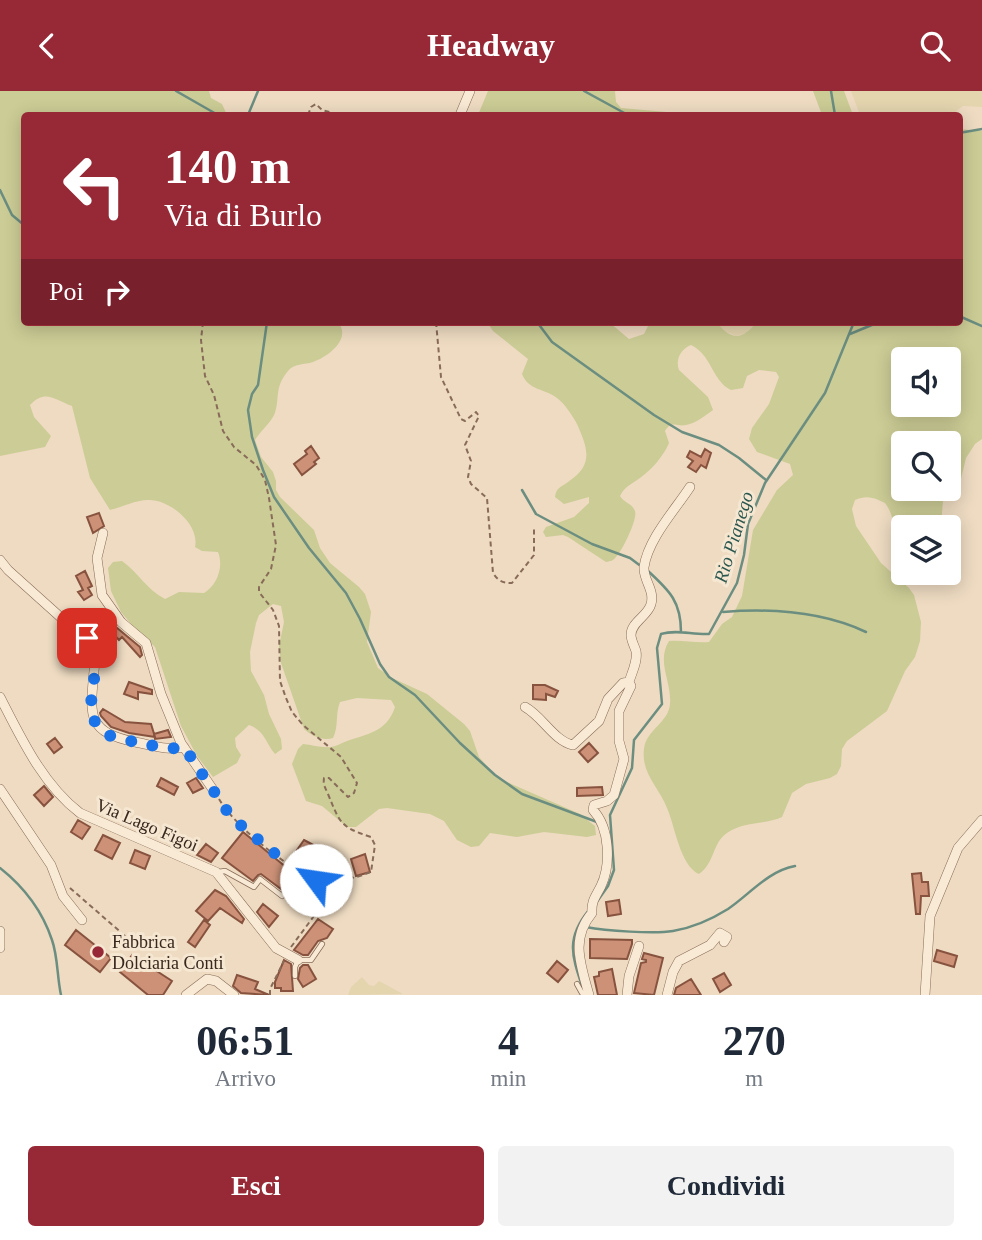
<!DOCTYPE html>
<html lang="it">
<head>
<meta charset="utf-8">
<style>
  :root { --surface:#fff; --page:#f2f2f3; --text:#1f2937; --muted:#747a83; --accent:#972937 }
  body { margin:0; font-family:"Times New Roman",serif; background:var(--page); color:var(--text); height:100vh; display:flex; flex-direction:column; font-size:26px; white-space:nowrap }
  * { box-sizing:border-box; margin:0 }
  p { font-size:23px; color:var(--muted) }
  .icon { flex:none; width:38px; height:38px; fill:none; stroke:currentColor; stroke-width:2; stroke-linecap:round; stroke-linejoin:round }
  .map { position:relative; height:904px; overflow:hidden }
  .panel { display:flex; flex-direction:column; background:var(--surface); flex:1 }
  .panel>* { flex:none }
  .banner { position:absolute; left:21px; top:21px; width:942px; height:214px; border-radius:7px; box-shadow:0 4px 18px #0003; background:#972937; color:#fff; overflow:hidden }
  .tools { position:absolute; left:891px; top:256px; display:grid; gap:14px }
  .tools a { display:grid; place-items:center; width:70px; height:70px; border-radius:7px; background:var(--surface); box-shadow:0 4px 18px #0003; font-size:35px }
  .pin { position:absolute; display:grid; place-items:center; width:60px; height:60px; color:#fff; margin:-30px; border-radius:14px; box-shadow:0 4px 10px #0006 }
  .me { position:absolute; width:77px; margin:-38px; rotate:301deg; stroke-linejoin:round; filter:drop-shadow(0 0 5px #0008) }
  .turn { display:flex; align-items:center; gap:24px; height:147px; padding:0 28px; font-size:32px }
  .turn .icon { width:91px; height:91px; stroke-width:2.5 }
  .turn b { display:block; font-size:49px; line-height:60px }
  .then { display:flex; align-items:center; height:66px; padding:0 28px; background:#0003; gap:14px; font-size:26px }
  .eta { display:flex; justify-content:space-evenly; align-items:center; height:119px; text-align:center }
  .eta b { font-size:42px; font-weight:800; line-height:49px }
  .primary-button { display:flex; gap:14px; margin-top:auto; padding:14px 28px }
  .primary-button a { flex:1; height:80px; border-radius:7px; background:var(--accent); color:#fff; font-size:28px; font-weight:800; line-height:80px; text-align:center }
  .primary-button a+a { background:var(--page); color:var(--text) }
  header { display:flex; justify-content:space-between; align-items:center; height:91px; padding:0 28px; background:var(--accent); color:#fff; font-size:32px; font-weight:800 }
  .map>svg:first-child { display:block }
  .farmland { fill:#e4d5af }
  .green { fill:#cccc96; fill-rule:evenodd }
  .lines { fill:none; stroke-linecap:round; stroke-linejoin:round }
  .stream { stroke:#6b8e81; stroke-width:2.5 }
  .building { fill:#cc9177; stroke:#87533f; stroke-width:2 }
  .service-casing { stroke:#886c59; stroke-width:6 }
  .minor-casing { stroke:#886c59; stroke-width:10 }
  .path { stroke:#886c59; stroke-width:2; stroke-dasharray:5 3.5; stroke-linecap:butt }
  .service { stroke:#f9ead5; stroke-width:4.5 }
  .minor { stroke:#f9ead5; stroke-width:9 }
  .route { stroke:#1a73e8; stroke-width:12; stroke-dasharray:0 21.6 }
  .poi-dot { fill:#972937; stroke:#f5e7d1; stroke-width:2.5 }
  .labels { text-anchor:middle; stroke-width:6; stroke-linejoin:round; paint-order:stroke }
  .street-label { font-size:18px; fill:#37271d; stroke:#f5e7d1 }
  .poi-label { font-size:18px; fill:#37271d; stroke:#f5e7d1; text-anchor:start }
  .water-label { font-size:19px; font-style:italic; fill:#2c574f; stroke:#f5e7d1 }
</style>
</head>
<body>
<header><svg class="icon" aria-label="back" viewBox="0 0 24 24"><path d="M15 5l-7 7 7 7"/></svg>Headway<svg class="icon" aria-label="search" viewBox="0 0 24 24"><circle cx="10" cy="10" r="6"/><path d="M15 15l6 6"/></svg></header>
<div class="map">
<svg width="982" height="904" viewBox="0 0 982 904">
  <rect width="100%" height="100%" fill="#eedbc2"/>
  <path class="farmland" d="M851 0H982V16L963 15 951 24H860Z
    M716 231H757L748 242 736 245 724 240Z
    M362 886 369 894 374 895 379 890 403 903 348 904 351 896Z"/>
  <path class="green" d="M0 0H209L211 7 222 13 227 24H24V231H338C352 248 328 266 313 271 304 274 294 272 288 280 274 297 280 306 275 322 271 332 261 339 255 349L261 366 273 381 276 390V399L280 406 314 439 320 457 330 472 359 496 365 503 371 521 367 551 378 577 392 587 427 603 464 633 470 640 479 666 498 687 580 723 595 735 596 744 587 746 544 741 517 746 490 742 479 755 471 756 457 749 444 730 430 723 387 717 379 718 356 736H347L322 715 306 710 292 673 298 658 303 653C312 654 322 657 331 656 337 655 341 652 347 650 367 643 387 641 395 616L391 609 357 607 340 611C335 623 339 635 333 647 322 650 312 645 304 638L281 572 279 555 284 531 281 515 273 513 259 524 256 532 250 561 251 580 264 604 269 623 281 648 282 658 275 663C266 652 264 639 249 634L235 647 236 656 241 664 237 672 213 686 197 665 181 635 155 556 132 534 121 521 111 500 108 477 113 471 122 470C138 481 146 498 165 508L179 501 204 502C217 494 224 476 218 461L202 460 195 456C200 434 170 408 148 409 136 409 122 416 110 419L90 387 72 315C54 308 45 298 30 314L34 326 51 345 45 356 0 365Z
    M488 0H615L616 11 621 17 701 24H478Z
    M813 0H844L853 24H822Z
    M959 38 982 40V348L975 353 966 367 960 392 955 399 947 402 943 409 941 436H903V458C893 443 896 426 885 412 874 406 866 404 855 409L852 418 856 435 881 472 909 497 914 504 921 531 920 550 915 566 905 580 887 620 847 650 842 658 841 675 837 683 830 687 806 693 792 702 782 726C764 734 744 730 727 742 712 752 715 772 699 783 680 775 675 735 667 717 659 696 641 683 644 658 646 639 669 631 670 613 672 591 656 571 669 550 682 549 695 552 709 551L722 533 732 526 742 505 753 439 777 399 793 384 790 373 757 361 749 348 752 337 769 313 779 286 776 281 759 279 747 285 743 297 731 299C712 290 712 264 691 254 681 258 675 268 679 279L708 306 713 319C705 325 696 332 686 334 676 336 672 329 665 340L669 352C663 366 652 378 640 387 632 393 625 395 620 405 624 412 632 412 635 420 638 428 622 460 616 466 613 470 611 470 606 471L568 446 563 444 546 446 543 441 546 436 574 426 589 412V406L564 413 555 406C556 397 561 396 568 391 594 374 588 358 577 333 572 324 565 313 557 307 544 297 529 300 522 283L528 268 493 240 487 231H609L629 248 644 243 650 231H716C732 250 742 249 757 231H959ZM903 268H948V313H903ZM903 352H948V397H903Z"/>
  <g class="lines">
    <path class="stream" d="M176 0 218 24
      M584 0 628 24
      M831 0 835 24
      M248 24 258 0
      M959 42 982 38
      M0 99 12 124 24 134
      M959 225 982 235
      M267 231 258 294 252 303 248 319 252 346 263 379 274 406 309 457 346 502 360 528 380 573 389 586 415 604 460 652 495 684 522 703 597 731
      M537 231 552 251 654 324 682 341 719 354 739 367 766 389
      M850 243 879 231
      M522 399 536 423 592 453 630 467 642 476
      M648 480C670 500 681 511 681 541
      M723 521C772 517 821 520 866 541
      M0 777C24 796 42 819 52 849 58 866 57 886 61 904
      M596 812 608 795 614 779 610 724 632 677 634 649 662 613 657 557 661 543C677 538 692 544 709 543L737 492 744 464 748 433 765 392 825 302 854 231
      M586 836C606 840 654 843 673 840 691 837 712 828 728 818 750 803 768 780 795 775
      M584 901C573 867 564 849 589 819"/>
  </g>
  <path class="building" d="M311 355 319 367 314 371 316 373 302 384 294 373 307 363 305 360Z
    M705 358 711 362 706 377 701 374 696 381 688 376 693 370 687 366 690 360 701 366Z
    M99 422 104 435 93 442 87 426Z
    M85 480 92 495 88 497 92 504 84 509 78 501 83 499 76 485Z
    M110 527 116 536 140 556 142 564 140 566 122 546 119 549 104 533Z
    M129 591 152 599V603L138 601V608L124 603Z
    M533 594H545L558 600 555 606 546 603V609L533 608Z
    M103 618 125 631 151 633 155 646 129 642 111 636 101 625 100 622Z
    M168 639 171 646 155 648 154 643Z
    M55 647 62 656 54 662 47 653Z
    M589 652 598 662 588 671 579 661Z
    M161 687 178 696 174 704 157 695Z
    M196 687 203 697 193 702 187 692Z
    M44 695 53 706 44 715 34 704Z
    M602 696 603 704 577 705V697Z
    M78 729 90 736 82 748 71 741Z
    M243 741 292 781 281 798 261 783 258 784 253 790 222 767Z
    M103 744 120 752 112 768 95 759Z
    M304 749 319 757 315 765 311 763 308 769 295 762Z
    M206 753 218 762 211 771 197 764Z
    M135 759 150 765 145 778 130 772Z
    M365 763 370 781 356 785 351 768Z
    M921 782 922 791H928L929 805H921L920 823H916L912 783Z
    M215 799 226 805 244 828 242 832 220 817 208 830 196 820Z
    M619 809 621 823 608 825 606 811Z
    M263 813 278 825 269 836 257 821Z
    M318 828 333 838 327 847 318 850 308 864H303L294 859Z
    M204 829 210 834 195 856 188 851Z
    M76 839 111 867 100 881 65 854Z
    M590 848 632 849V853L627 868 590 867Z
    M937 859 957 865 954 876 934 870Z
    M644 862 663 867 654 904 634 902 641 872 646 871V869L642 868Z
    M132 864 172 890 163 904H148L120 881Z
    M284 869 291 873 293 900H281V897H275V891Z
    M557 870 568 879 558 891 547 882Z
    M303 874H308L316 888 303 896 298 888 300 877Z
    M612 878 617 904H598L594 886 599 885V881Z
    M724 882 731 894 720 901 713 888Z
    M237 884 258 891 255 898 269 904 241 902 233 895Z
    M691 888 701 904H674L676 897Z"/>
  <g class="lines">
    <defs>
      <path id="service" d="M218 781 225 780 254 796 260 788 282 805 299 780
        M295 885V876L298 869H311L322 853
        M577 893 582 902 588 903"/>
      <path id="minor" d="M460 24 470 0
        M103 442 97 467 102 504 121 531 146 552 161 603 181 652 214 700
        M0 469 8 479 67 532 93 553C97 561 95 570 94 580 90 624 86 641 135 651 152 654 168 660 184 656
        M629 591C632 581 638 570 636 560 634 554 631 549 631 544 631 531 648 525 651 513 655 499 643 489 644 476 648 448 675 419 690 396
        M0 606C21 647 43 694 80 722L216 781 276 857 298 869
        M525 616C542 625 554 650 573 654L599 630 608 608 623 592 629 591 631 595 619 620V650L624 668 616 697 614 704 607 710 594 714 593 719C610 737 611 774 601 795 596 805 591 810 592 822 570 848 581 874 589 904
        M0 698 51 774 63 805 82 829
        M0 840V857
        M186 904 207 888 216 890 234 904
        M627 904 629 885 639 855
        M667 904 673 881 679 870 710 854 720 842 727 846 724 851
        M925 904 930 825 958 757 982 729"/>
    </defs>
    <use href="#service" class="service-casing"/>
    <use href="#minor" class="minor-casing"/>
    <path class="path" d="M308 24 311 16 316 13 322 19 340 24
      M203 231 201 249 205 285 214 304 223 340 234 356 256 374 265 389 269 407 276 454 271 478 259 496V501L273 519 279 535 280 590 286 607 292 621 303 634 341 666 357 692 354 702 348 706 329 687H324C323 694 325 696 328 703 340 732 340 736 371 746L375 754 371 781 354 787 342 783 316 789
      M436 231 441 286 461 328 465 330 476 321 479 325 465 354 471 370 468 386 471 393 487 407 493 482C498 490 503 492 512 492L534 464V437
      M219 708C234 733 269 761 294 777
      M70 797 132 851 136 857
      M291 856 314 825 322 807 316 789 305 783
      M270 904V898L284 870"/>
    <use href="#service" class="service"/>
    <use href="#minor" class="minor"/>
  </g>
  <g class="lines">
    <path class="route" d="M87 547C112 571 72 619 105 642 114 648 126 649 136 651 152 654 168 660 184 656L231 726 279 766 316 789"/>
  </g>
  <circle class="poi-dot" cx="98" cy="861" r="7"/>
  <g class="labels">
    <g class="street-label">
      <text transform="translate(147 734) rotate(23)" y="6">Via Lago Figoi</text>
    </g>
    <g class="poi-label">
      <text x="112" y="857">Fabbrica<tspan x="112" dy="21">Dolciaria Conti</tspan></text>
    </g>
    <g class="water-label">
      <text transform="translate(733 446) rotate(-73)" y="7">Rio Pianego</text>
    </g>
  </g>
</svg>
<div class="tools">
<a><svg class="icon" aria-label="sound" viewBox="0 0 24 24"><path d="M4 9h4l5-4v14l-5-4H4zM17 9q2 3 0 6"/></svg></a>
<a><svg class="icon" aria-label="search" viewBox="0 0 24 24"><circle cx="10" cy="10" r="6"/><path d="M15 15l6 6"/></svg></a>
<a><svg class="icon" aria-label="layers" viewBox="0 0 24 24"><path d="M12 4l9 5-9 5-9-5zM3 14l9 5 9-5"/></svg></a>
</div>
<div class="pin" style="left:87px;top:547px;background:#d93025"><svg class="icon" aria-label="arrive" viewBox="0 0 24 24"><path d="M6 21V4h12l-3 4 3 4H6"/></svg></div>
<svg class="me" style="left:316px;top:789px" viewBox="-20 -20 40 40"><circle r="19" fill="#fff"/><path d="M0-13L10 11 0 6-10 11z" fill="#1a73e8"/></svg>
<div class="banner">
<div class="turn"><svg class="icon" aria-label="left" viewBox="0 0 24 24"><path d="M17 20v-9H6M10 6l-5 5 5 5"/></svg><div><b>140 m</b>Via di Burlo</div></div>
<div class="then">Poi<svg class="icon" aria-label="right" viewBox="0 0 24 24"><path d="M7 20v-9h11M14 6l5 5-5 5"/></svg></div>
</div>
</div>
<section class="panel">
<div class="eta">
<div><b>06:51</b><p>Arrivo</p></div>
<div><b>4</b><p>min</p></div>
<div><b>270</b><p>m</p></div>
</div>
<div class="primary-button"><a>Esci</a><a>Condividi</a></div>
</section>
</body>
</html>
